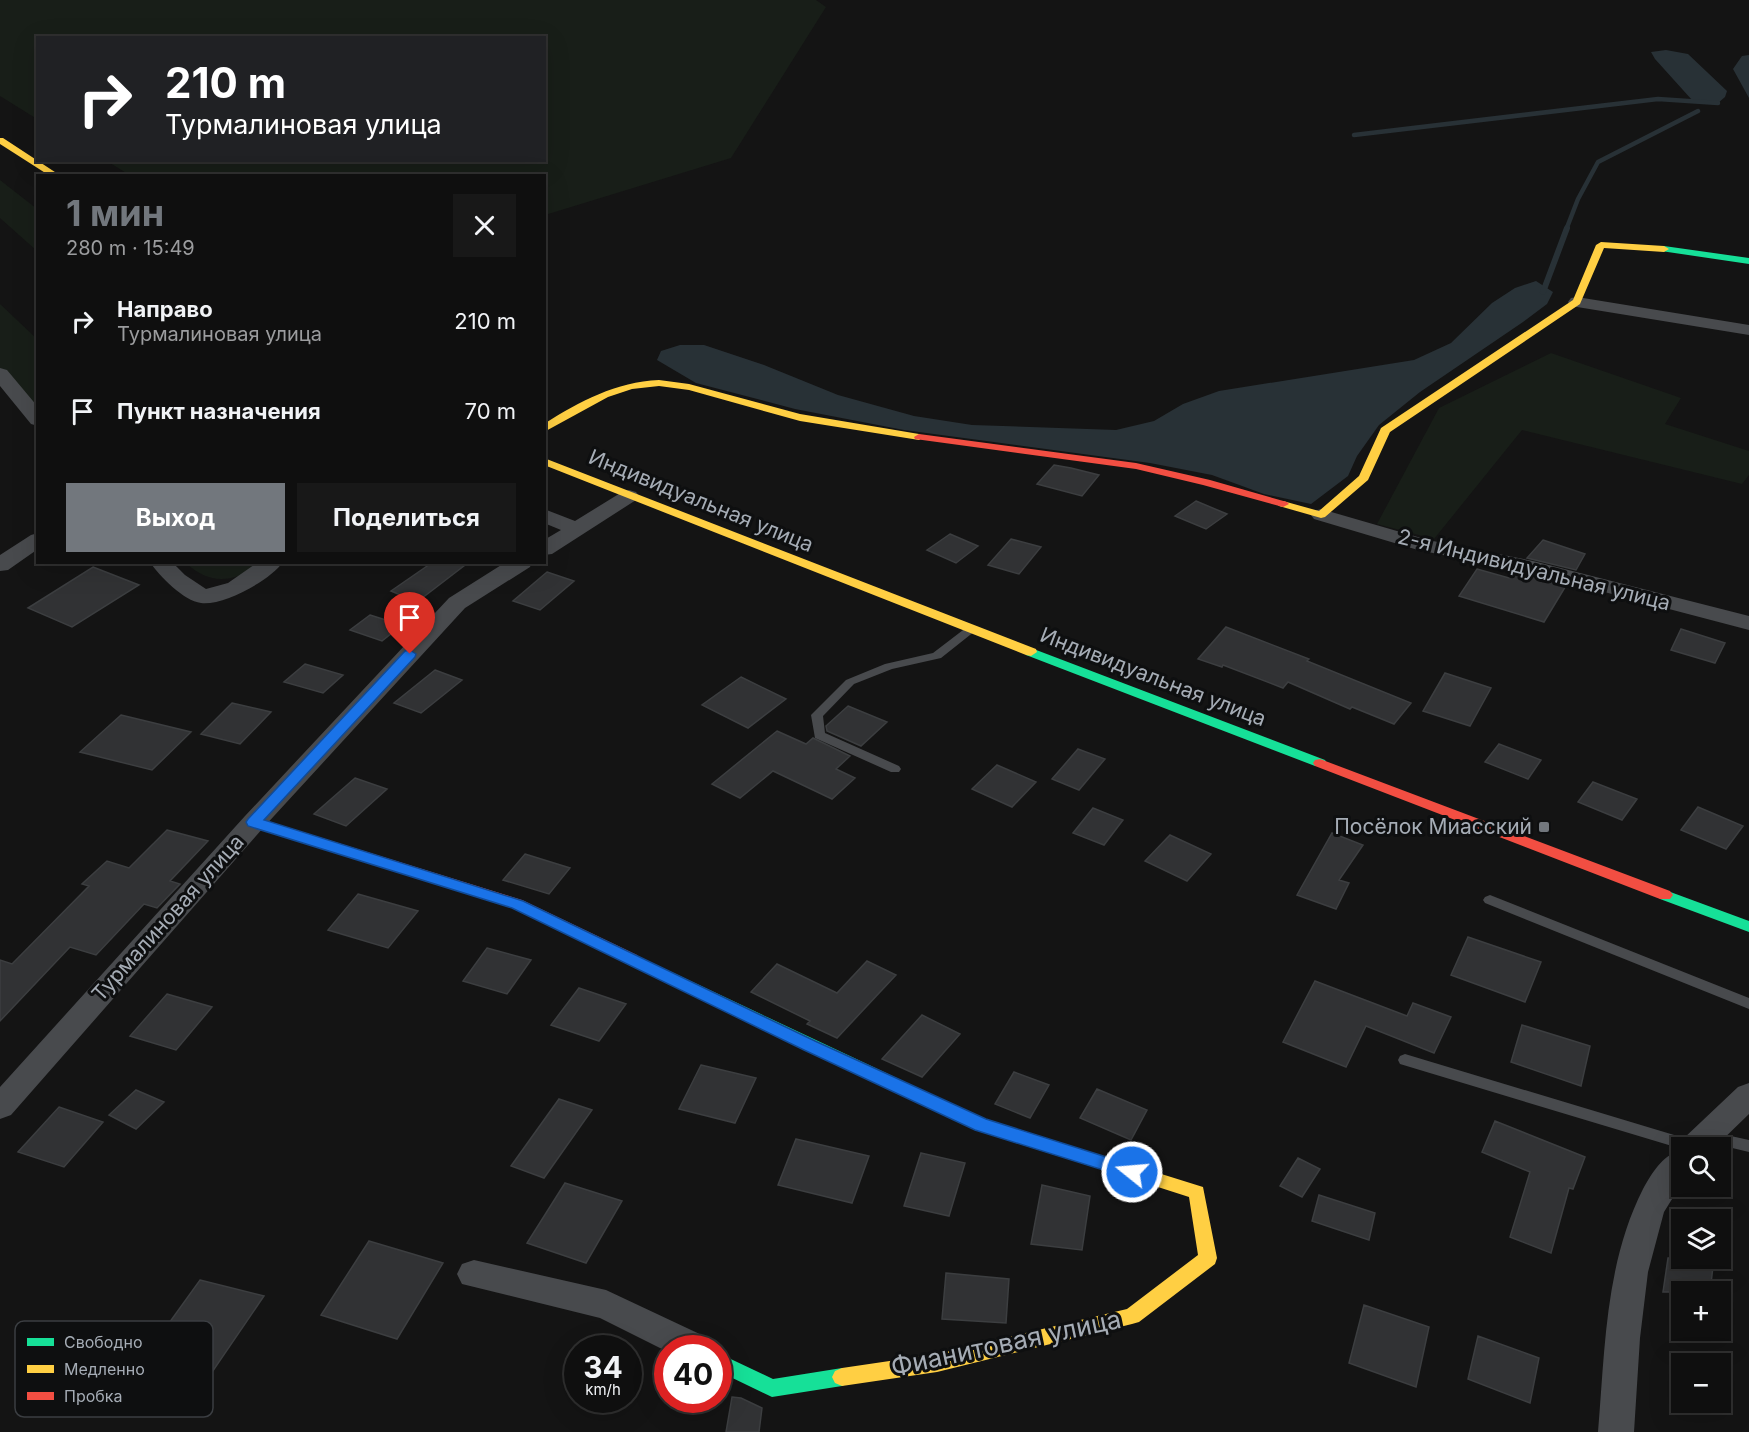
<!DOCTYPE html>
<html lang="ru">
<head>
<meta charset="utf-8">
<style>
  :root { --surface:#0f0f0f; --page:#181818; --text:#f1f3f6; --muted:#9b9c9e; --line:#2f2f2f; --accent:#72777d }
  body { margin:0; font-family:Inter,sans-serif; background:var(--page); color:var(--text); height:100vh; display:flex; flex-direction:column; font-size:22px; white-space:nowrap }
  * { box-sizing:border-box; margin:0 }
  p { font-size:20px; color:var(--muted) }
  .icon { flex:none; width:33px; height:33px; fill:none; stroke:currentColor; stroke-width:2; stroke-linecap:round; stroke-linejoin:round }
  .map { position:relative; flex:1; overflow:hidden }
  .details { position:absolute; left:36px; top:174px; width:510px; height:390px; display:flex; flex-direction:column; background:var(--surface); border-radius:0px; box-shadow:0 6px 24px #0002,0 0 0 2px var(--line) }
  .details>* { flex:none }
  .guide { position:absolute; left:36px; top:36px; width:510px; height:126px; border-radius:0px; box-shadow:0 6px 24px #0002,0 0 0 2px var(--line); background:#202124; color:#fff; overflow:hidden }
  .buttons { position:absolute; left:1671px; top:1137px; display:grid; gap:12px }
  .buttons a { display:grid; place-items:center; width:60px; height:60px; border-radius:0px; background:var(--surface); box-shadow:0 6px 24px #0002,0 0 0 2px var(--line); font-size:30px }
  .speed { position:absolute; left:564px; top:1335px; display:flex; gap:12px; font-size:30px; font-weight:700; text-align:center }
  .speed>* { display:grid; place-content:center; width:78px; height:78px; border-radius:50%; background:var(--surface); box-shadow:0 6px 24px #0002,0 0 0 2px var(--line); line-height:1 }
  .speed small { font-size:15px; font-weight:400 }
  .speed .limit { border:9px solid #d22; background:#fff; color:#111 }
  .pin { position:absolute; display:grid; place-items:center; width:51px; height:51px; color:#fff; margin:-62px -26px; border-radius:50% 50% 50% 0; rotate:-45deg; box-shadow:0 0 6px #0007 }
  .pin .icon { rotate:45deg }
  .me { position:absolute; width:66px; margin:-33px; rotate:287deg; stroke-linejoin:round; filter:drop-shadow(0 0 4px #0008) }
  .turn { display:flex; align-items:center; gap:21px; height:126px; padding:0 30px; font-size:27px }
  .turn .icon { width:78px; height:78px; stroke-width:2.5 }
  .turn b { display:block; font-size:42px; line-height:51px }
  .round { display:grid; place-items:center; flex:none; width:63px; height:63px; border-radius:0px; background:var(--page) }
  .overview { display:flex; align-items:center; justify-content:space-between; height:102px; padding:0 30px }
  h1 { font-size:36px; font-weight:700; line-height:45px; color:var(--accent) }
  .cta { display:flex; gap:12px; margin-top:auto; padding:12px 30px }
  .cta a { flex:1; height:69px; border-radius:0px; background:var(--accent); color:#fff; font-size:24px; font-weight:700; line-height:69px; text-align:center }
  .cta a+a { background:var(--page); color:var(--text) }
  ul { padding:0; list-style:none }
  li { display:flex; align-items:center; gap:18px; height:90px; padding:0 30px }
  li div { flex:1 }
  li b { display:block; font-size:22px }
  li em { font-style:normal }
  .map>svg:first-child { display:block }
  .green { fill:#181e18 }
  .water { fill:#283136 }
  .lines { fill:none; stroke-linecap:round; stroke-linejoin:round }
  .stream-far1 { stroke:#283136; stroke-width:4.5 }
  .stream { stroke:#283136; stroke-width:6 }
  .building { fill:#313234; stroke:#3c3e40; stroke-width:1.5 }
  .lane { fill:#484a4d; fill-rule:evenodd }
  .street { fill:#484a4d; fill-rule:evenodd }
  .fast { fill:#16e098; fill-rule:evenodd }
  .slow { fill:#ffcf43; fill-rule:evenodd }
  .jam { fill:#f24e42; fill-rule:evenodd }
  .route { fill:#1a73e8; stroke:#114b97; stroke-width:1.5 }
  .poi-dot { fill:#72777d; stroke:#0e0f10; stroke-width:2 }
  .labels { text-anchor:middle; stroke-width:6; stroke-linejoin:round; paint-order:stroke }
  .street-label { font-size:21px; fill:#a5acb5; stroke:#0e0f10 }
  .poi-label { font-size:21px; fill:#a5acb5; stroke:#0e0f10; text-anchor:end }
  .near-street-label { font-size:26px; fill:#a5acb5; stroke:#0e0f10 }
  .key { fill:#0e0f10; stroke:#3b3e42; stroke-width:1.5 }
  .key-label { font-size:16px; fill:#a5acb5 }
</style>
</head>
<body>
<div class="map">
<svg width="1749" height="1432" viewBox="0 0 1749 1432">
  <rect width="100%" height="100%" fill="#141414"/>
  <path class="green" d="M0 0H816L826 7 731 158 545 215 544 176H131L107 161 544 160V38H38L37 119 0 96Z
    M0 180 37 209V251L0 218Z
    M0 304 37 339V420L0 384Z
    M1551 353 1681 398 1665 424 1749 451V475L1742 484 1522 430 1434 539 1377 524 1439 408Z
    M186 563H264C236 580 213 588 186 563Z"/>
  <path class="water" d="M1666 50 1688 54 1727 91 1725 97 1718 103 1692 100 1655 59 1651 52Z
    M1749 55V98L1733 69 1742 56Z
    M1536 281 1553 292 1547 304 1523 322 1420 392 1379 425 1357 456 1348 476 1311 504 1264 494 1212 475 1150 463 904 430 795 409 696 383 657 360 661 351 680 345H704L764 365 838 395 914 416 972 425 1116 430 1154 421 1183 404 1219 391 1414 360 1451 343 1492 303 1515 288Z"/>
  <g class="lines">
    <path class="stream-far1" d="M1354 135 1658 99 1718 103
      M1566 230 1578 199 1598 162 1698 111"/>
    <path class="stream" d="M1543 292 1567 228"/>
  </g>
  <path class="building" d="M1054 465 1071 468 1099 475 1082 496 1037 484Z
    M1196 501 1227 514 1206 529 1175 516Z
    M950 534 978 546 956 563 927 550Z
    M1011 539 1041 547 1019 574 988 565Z
    M1543 540 1585 554 1576 570 1527 558Z
    M433 562H469L417 602 391 591Z
    M93 567 139 585 72 627 28 608Z
    M1477 569 1509 578 1515 572 1567 584 1544 622 1459 596Z
    M547 572 574 581 540 610 513 601Z
    M370 615 402 625 382 641 350 630Z
    M1226 627 1309 659 1307 661 1411 703 1394 724 1352 707 1350 709 1288 682 1283 688 1223 665 1222 667 1198 659Z
    M1681 629 1725 643 1715 663 1671 650Z
    M305 664 343 675 323 693 284 682Z
    M435 670 462 680 421 713 394 703Z
    M1445 673 1491 688 1470 726 1423 711Z
    M741 677 786 699 748 728 702 705Z
    M232 703 271 712 240 744 201 734Z
    M848 706 887 722 861 746 827 731 826 726Z
    M121 715 191 732 152 770 80 752Z
    M777 731 806 744 813 738 850 756 836 769 855 778 832 799 773 771 740 798 712 784Z
    M1499 744 1541 760 1528 779 1485 762Z
    M1078 749 1105 759 1079 790 1052 779Z
    M997 765 1036 782 1012 807 972 789Z
    M355 778 387 789 346 826 314 814Z
    M1593 782 1637 799 1622 820 1578 802Z
    M1698 807 1743 826 1726 849 1681 830Z
    M1093 808 1123 820 1104 845 1073 833Z
    M167 830 208 841 170 881 180 884 157 908 144 904 96 955 70 947 0 1021V960L12 964 89 886 82 884 107 861 129 868Z
    M1332 833 1363 845 1339 880 1349 883 1336 909 1297 895Z
    M1170 835 1211 854 1187 881 1145 861Z
    M525 854 570 868 549 894 503 880Z
    M358 894 418 911 388 948 328 930Z
    M1468 937 1541 962 1525 1002 1451 975Z
    M487 948 531 960 507 994 463 981Z
    M867 961 896 975 837 1038 807 1024 810 1021 751 992 777 964 837 993Z
    M1315 981 1407 1016 1413 1003 1451 1017 1434 1053 1366 1026 1346 1067 1283 1042Z
    M579 988 626 1004 599 1041 551 1025Z
    M167 994 212 1007 176 1050 130 1036Z
    M922 1015 960 1034 922 1077 882 1059Z
    M1522 1025 1590 1046 1581 1086 1511 1062Z
    M701 1065 756 1078 735 1123 679 1109Z
    M1014 1072 1049 1085 1030 1118 995 1104Z
    M1097 1089 1147 1110 1131 1140 1080 1118Z
    M136 1090 164 1102 136 1129 109 1115Z
    M559 1099 592 1110 544 1178 511 1166Z
    M59 1107 103 1122 64 1167 18 1152Z
    M1495 1121 1585 1157 1573 1189 1569 1188 1551 1253 1510 1237 1530 1172 1482 1152Z
    M796 1139 869 1156 852 1203 778 1185Z
    M921 1153 965 1163 949 1216 904 1206Z
    M1298 1158 1320 1169 1302 1197 1280 1186Z
    M565 1183 622 1201 586 1263 527 1243Z
    M1042 1185 1090 1196 1082 1250 1031 1244Z
    M1319 1195 1375 1213 1369 1240 1312 1221Z
    M369 1241 443 1263 397 1339 321 1315Z
    M1668 1258H1714L1710 1292H1663Z
    M946 1273 1009 1279 1006 1323 942 1319Z
    M200 1280 264 1296 204 1384 138 1366Z
    M1364 1305 1429 1327 1416 1387 1349 1363Z
    M1478 1336 1539 1358 1530 1403 1468 1379Z
    M732 1397 741 1398 762 1408 759 1432H726Z"/>
  <g class="lines">
    <path class="lane" d="M971 626 977 629 975 631 941 658 892 669 854 684 823 716 825 733 899 766 901 769 899 772H891L815 738 811 715 846 680 885 664 933 653 967 627Z
      M1490 895 1749 998V1009L1485 903 1483 900 1485 897Z
      M1405 1054 1694 1141 1699 1143 1702 1147 1682 1148V1149L1400 1064 1398 1060 1400 1056Z
      M1708 1131 1749 1140V1152L1703 1141 1700 1137 1703 1133Z"/>
    <path class="street" d="M1577 297 1749 325V335L1571 306 1568 302 1571 298Z
      M0 368 7 370 38 407V426L31 424 0 386Z
      M629 490 636 492 639 496 636 500 552 554 544 555V540L561 530 544 523V509L575 521 622 492Z
      M1321 509 1428 540 1533 561 1749 616V630L1532 573 1418 550 1314 519 1311 515 1314 511Z
      M38 533V549L8 570 0 571V555L31 535Z
      M150 562H172L185 575 206 589 228 583 258 562H283C271 580 223 606 201 603 184 601 159 576 150 562Z
      M506 562H532L530 567 465 608 263 828 11 1115 0 1119V1087L245 816 449 598Z
      M1749 1083V1114L1714 1148H1682V1183L1664 1212 1648 1272 1640 1338 1634 1432H1598C1605 1350 1605 1264 1643 1189 1652 1173 1662 1156 1680 1150L1683 1139 1738 1087Z
      M474 1260 606 1290 706 1337 711 1348H668V1352L600 1318 462 1284 457 1274 462 1264Z"/>
    <path class="fast" d="M1664 246 1749 258V264L1661 251V247Z
      M1031 648 1325 760 1327 763 1325 766H1315L1026 655 1025 652Z
      M1665 890 1749 921V932L1660 899 1657 895 1660 891Z
      M631 953 986 1120 1145 1169 1148 1174 1145 1179 1139 1181 975 1130 625 963 623 959 625 955Z
      M718 1353 773 1379 842 1368 849 1371 852 1377 849 1383 842 1386 772 1397 718 1371Z"/>
    <path class="slow" d="M0 138H3L61 176H50L0 144Z
      M1601 242 1664 246 1669 249 1664 252 1604 248 1580 304 1390 432 1368 480 1325 517 1321 518 1279 506 1277 504 1283 501 1319 511 1359 476 1381 428 1573 300 1596 245Z
      M659 380 689 384 800 414 919 434 924 437 919 440 800 421 689 390 659 386 632 389 608 397 544 432V424C580 401 616 382 659 380Z
      M544 458 1036 649 1037 652 1031 656 1026 655 544 465Z
      M1139 1167 1203 1187 1217 1258 1215 1264 1139 1322 1132 1324 937 1372 842 1386 835 1383 832 1377 835 1371 842 1368 937 1354 1127 1309 1198 1255 1189 1197 1133 1179 1130 1174 1133 1169Z"/>
    <path class="jam" d="M919 434 1136 463 1210 480 1287 502 1289 504 1283 507 1203 485 1136 469 915 439 914 437Z
      M1320 759 1670 891 1673 895 1670 899H1660L1315 766 1313 763 1315 760Z
      M254 817 522 900 637 955 639 959 637 963H625L512 908 249 825 247 822 249 819Z"/>
  </g>
  <path class="route" d="M410 650 416 654 415 657 264 820 523 901 815 1041 986 1119 1138 1167 1141 1172 1138 1177 1132 1179 975 1130 804 1050 512 908 248 826 246 822 248 819 405 651Z"/>
  <rect class="poi-dot" x="1538" y="821" width="12" height="12" rx="3"/>
  <g class="labels">
    <g class="street-label">
      <text transform="translate(701 501) rotate(22)" y="7">Индивидуальная улица</text>
      <text transform="translate(1534 570) rotate(14)" y="7">2-я Индивидуальная улица</text>
      <text transform="translate(1153 677) rotate(21)" y="7">Индивидуальная улица</text>
      <text transform="translate(168 918) rotate(-48)" y="7">Турмалиновая улица</text>
    </g>
    <g class="poi-label">
      <text x="1532" y="834">Посёлок Миасский</text>
    </g>
    <g class="near-street-label">
      <text transform="translate(1006 1343) rotate(-12)" y="9">Фианитовая улица</text>
    </g>
  </g>
  <rect x="15" y="1321" width="198" height="96" rx="9" class="key"/>
  <rect x="27" y="1338" width="27" height="8" fill="#16e098"/>
  <rect x="27" y="1365" width="27" height="8" fill="#ffcf43"/>
  <rect x="27" y="1392" width="27" height="8" fill="#f24e42"/>
  <g class="key-label">
    <text x="64" y="1348">Свободно</text>
    <text x="64" y="1375">Медленно</text>
    <text x="64" y="1402">Пробка</text>
  </g>
</svg>
<div class="buttons">
<a><svg class="icon" aria-label="search" viewBox="0 0 24 24"><circle cx="10" cy="10" r="6"/><path d="M15 15l6 6"/></svg></a>
<a><svg class="icon" aria-label="layers" viewBox="0 0 24 24"><path d="M12 4l9 5-9 5-9-5zM3 14l9 5 9-5"/></svg></a>
<a>+</a>
<a>−</a>
</div>
<div class="speed"><div>34<small>km/h</small></div><div class="limit">40</div></div>
<div class="pin" style="left:410px;top:654px;background:#d93025"><svg class="icon" aria-label="arrive" viewBox="0 0 24 24"><path d="M6 21V4h12l-3 4 3 4H6"/></svg></div>
<svg class="me" style="left:1132px;top:1172px" viewBox="-20 -20 40 40"><circle r="17" fill="#1a73e8" stroke="#fff" stroke-width="3"/><path d="M0-11L8 9 0 5-8 9z" fill="#fff"/></svg>
<div class="guide">
<div class="turn"><svg class="icon" aria-label="right" viewBox="0 0 24 24"><path d="M7 20v-9h11M14 6l5 5-5 5"/></svg><div><b>210 m</b>Турмалиновая улица</div></div>
</div>
<section class="details">
<div class="overview"><div><h1>1 мин</h1><p>280 m · 15:49</p></div><a class="round"><svg class="icon" aria-label="close" viewBox="0 0 24 24"><path d="M6 6l12 12M18 6L6 18"/></svg></a></div>
<ul>
<li><svg class="icon" aria-label="right" viewBox="0 0 24 24"><path d="M7 20v-9h11M14 6l5 5-5 5"/></svg><div><b>Направо</b><p>Турмалиновая улица</p></div><em>210 m</em></li>
<li><svg class="icon" aria-label="arrive" viewBox="0 0 24 24"><path d="M6 21V4h12l-3 4 3 4H6"/></svg><div><b>Пункт назначения</b></div><em>70 m</em></li>
</ul>
<div class="cta"><a>Выход</a><a>Поделиться</a></div>
</section>
</div>
</body>
</html>
